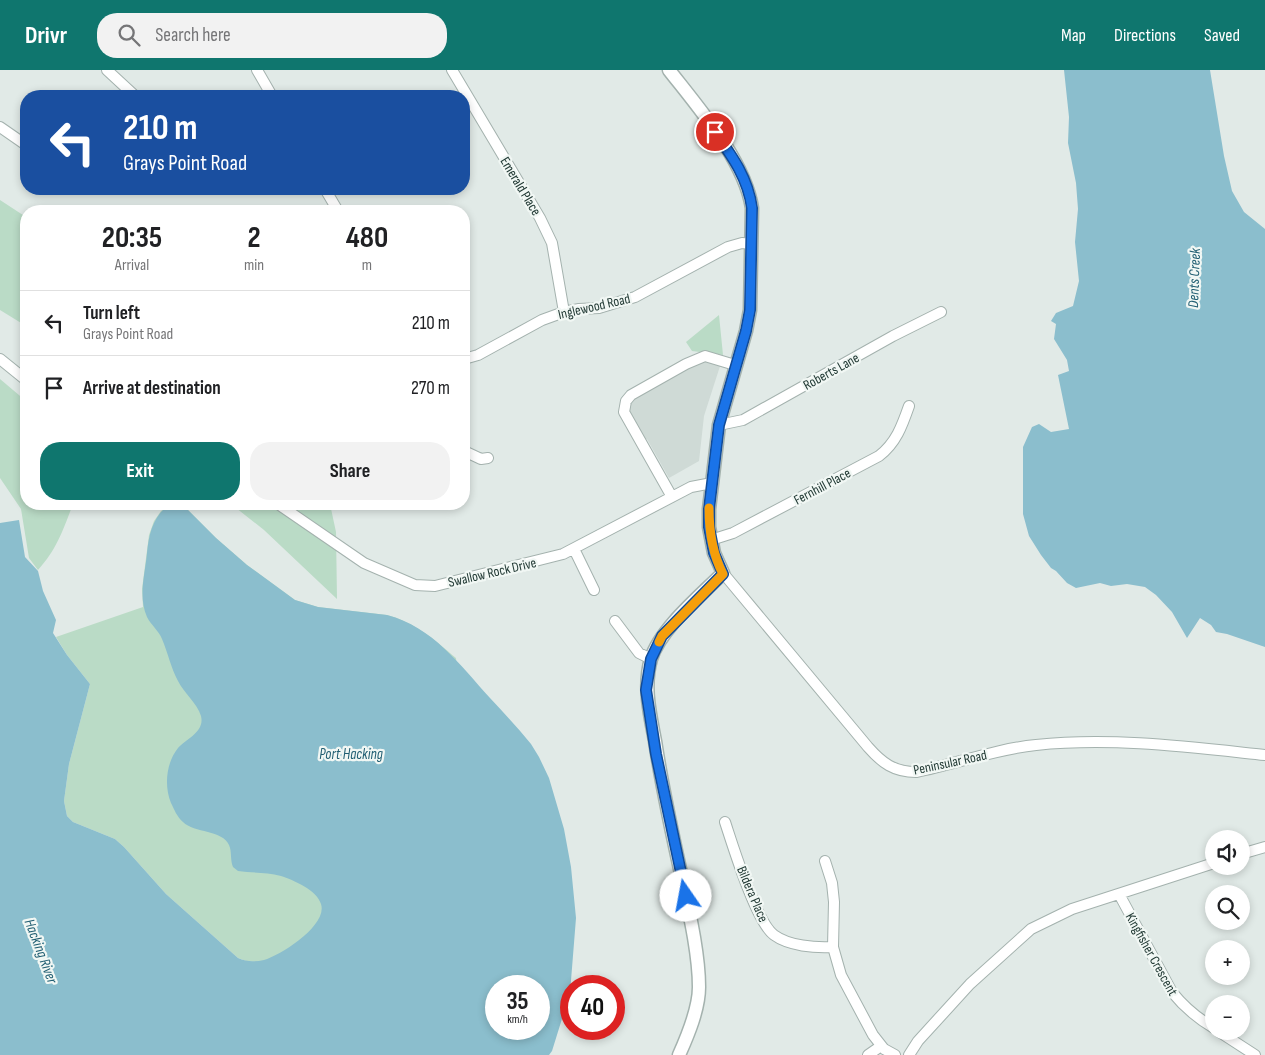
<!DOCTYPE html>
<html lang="en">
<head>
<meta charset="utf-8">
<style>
  :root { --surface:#fff; --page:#f2f2f2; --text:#202124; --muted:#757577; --line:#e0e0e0; --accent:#0f766e }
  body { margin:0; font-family:"Sofia Sans Condensed",sans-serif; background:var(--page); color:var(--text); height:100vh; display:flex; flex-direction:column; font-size:19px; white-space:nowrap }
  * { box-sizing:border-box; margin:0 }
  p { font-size:16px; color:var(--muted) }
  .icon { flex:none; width:28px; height:28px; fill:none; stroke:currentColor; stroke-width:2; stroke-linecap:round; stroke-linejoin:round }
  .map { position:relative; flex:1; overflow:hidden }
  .drawer { position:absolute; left:20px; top:135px; width:450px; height:305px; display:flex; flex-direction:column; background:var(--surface); border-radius:20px; box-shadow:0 2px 8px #0003 }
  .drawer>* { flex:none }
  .hud { position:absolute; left:20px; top:20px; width:450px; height:105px; border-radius:20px; box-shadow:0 2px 8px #0003; background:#1a4fa0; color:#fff; overflow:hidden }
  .tools { position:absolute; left:1205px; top:760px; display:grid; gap:10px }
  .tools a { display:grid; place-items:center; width:45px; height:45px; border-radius:50%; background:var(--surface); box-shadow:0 2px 8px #0003; font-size:25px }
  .speed { position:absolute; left:485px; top:905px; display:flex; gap:10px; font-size:25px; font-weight:700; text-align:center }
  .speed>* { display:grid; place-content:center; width:65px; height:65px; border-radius:50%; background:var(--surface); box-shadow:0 2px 8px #0003; line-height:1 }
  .speed small { font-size:12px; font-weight:400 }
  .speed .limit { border:8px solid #d22; background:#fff; color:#111 }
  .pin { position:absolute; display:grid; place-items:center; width:42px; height:42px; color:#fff; margin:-21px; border:2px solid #fff; border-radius:50%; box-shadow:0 1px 5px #0007 }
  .me { position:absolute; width:55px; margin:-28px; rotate:348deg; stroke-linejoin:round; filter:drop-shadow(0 0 4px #0008) }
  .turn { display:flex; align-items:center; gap:18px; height:105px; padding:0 20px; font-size:22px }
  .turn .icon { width:65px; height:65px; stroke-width:2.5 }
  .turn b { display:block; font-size:35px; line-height:42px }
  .eta { display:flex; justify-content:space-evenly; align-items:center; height:85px; text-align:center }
  .eta b { font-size:30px; font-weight:700; line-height:35px }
  .primary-button { display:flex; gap:10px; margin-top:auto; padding:10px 20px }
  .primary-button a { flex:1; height:58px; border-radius:20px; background:var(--accent); color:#fff; font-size:20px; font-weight:700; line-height:58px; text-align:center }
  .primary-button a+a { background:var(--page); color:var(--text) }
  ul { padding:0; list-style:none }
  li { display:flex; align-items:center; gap:15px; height:65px; padding:0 20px; border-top:1px solid var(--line) }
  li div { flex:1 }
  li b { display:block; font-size:19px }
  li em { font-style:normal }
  header { display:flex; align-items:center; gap:30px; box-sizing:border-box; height:70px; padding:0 25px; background:var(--accent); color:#fff }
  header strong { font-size:24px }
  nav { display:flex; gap:28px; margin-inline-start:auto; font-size:18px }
  .search { width:350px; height:45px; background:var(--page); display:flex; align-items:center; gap:12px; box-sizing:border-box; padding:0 18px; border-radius:20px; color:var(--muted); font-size:19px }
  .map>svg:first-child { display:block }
  .built { fill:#cfdad6 }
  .green { fill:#badbc6 }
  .water { fill:#8bbecd; fill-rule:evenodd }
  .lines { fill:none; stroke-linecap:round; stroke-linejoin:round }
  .minor-casing { stroke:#a4b2ae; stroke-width:12 }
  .tertiary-casing { stroke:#a4b2ae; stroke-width:15 }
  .minor { stroke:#fff; stroke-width:10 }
  .tertiary { stroke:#fff; stroke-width:12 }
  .route-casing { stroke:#114b97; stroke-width:12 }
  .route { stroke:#1a73e8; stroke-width:9 }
  .slow { stroke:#f59e0b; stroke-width:9 }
  .labels { text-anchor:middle; stroke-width:4.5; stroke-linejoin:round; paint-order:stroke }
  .street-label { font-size:14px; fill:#223a35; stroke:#f1f7f4 }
  .water-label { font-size:15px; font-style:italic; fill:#205e72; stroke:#f1f7f4 }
</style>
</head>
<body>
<header>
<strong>Drivr</strong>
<div class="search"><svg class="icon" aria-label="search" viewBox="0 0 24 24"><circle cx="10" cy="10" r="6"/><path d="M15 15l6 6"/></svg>Search here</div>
<nav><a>Map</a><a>Directions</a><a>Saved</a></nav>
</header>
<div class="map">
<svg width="1265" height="985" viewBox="0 0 1265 985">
  <rect width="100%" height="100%" fill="#e1eae7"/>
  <path class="built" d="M704 288 721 293 704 346 699 391 669 408 647 369 643 370 627 340 631 327Z"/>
  <path class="green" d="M0 130 26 147V256L0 240Z
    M719 245 723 285 692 281 686 272Z
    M0 309 26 331V434H73C63 460 57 479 38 500L29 488 21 439 0 408Z
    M170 434H182L216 468 247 495 295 530 318 537 387 545C414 552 435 570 456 588L486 913 246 891 238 888 166 824 124 777 115 769 73 752 67 746 64 731 69 694 90 614 67 585 56 567 143 537 142 519 149 465 154 451 161 441Z
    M231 434H330L336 462 337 529 264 460Z"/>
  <path class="water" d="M1064 0H1210L1224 86 1232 121 1244 142 1265 159V577L1227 564 1216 562 1211 555 1200 548 1187 568 1172 542 1156 525 1145 517 1127 514 1111 516 1100 513 1076 518 1067 513 1056 501 1051 498 1041 485 1029 466 1023 444V377L1032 357 1039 354 1051 362 1069 359 1058 305 1069 301 1067 290 1054 269 1056 254 1051 251 1056 243 1073 236 1079 211 1075 172 1078 139 1076 113 1068 73 1069 47Z
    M170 434H182L216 468 247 495 295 530 318 537 387 545C433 557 460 595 490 628 504 643 518 658 531 674L539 687 549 708 564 759 571 797 576 848 570 923 552 981 549 985H0V453L19 450 25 487 38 501 43 521 56 550 53 563 67 585 90 614 69 694 64 731 67 746 73 752 115 769 124 777 166 824 238 888C247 892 254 892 264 890 281 885 328 855 321 834 317 820 293 810 281 806 267 802 252 803 238 801L233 797C230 790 232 781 229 775 223 760 194 763 183 752 177 747 174 739 171 733 164 716 166 693 178 678 186 669 205 662 201 646 197 633 184 623 178 611 171 598 168 583 162 569 159 561 151 555 147 547 138 526 145 505 147 483 149 463 153 446 170 434ZM496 916H539V959H496Z"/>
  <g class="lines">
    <defs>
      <path id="minor" d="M107 0 135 26
        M257 0 272 26
        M452 0 540 148 552 173 564 242
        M0 57 26 75
        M325 119 338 141
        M0 289 26 310
        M464 289 478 285 542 250 564 242 579 239 599 238 635 227 728 177 742 173 752 174
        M719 355 743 350 893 266 941 242
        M464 381 481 389 488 388
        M672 427 624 342 626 331 631 325 686 294 705 286 735 295
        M278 434 364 493 415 515 435 516 563 484 691 417 712 413
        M711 470 733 463 879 386C896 373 902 356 909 336
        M574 479 594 520
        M723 503 868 677C882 693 894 702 916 702 956 694 995 679 1036 675 1112 667 1189 677 1265 685
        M615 551 639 583 651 589
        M725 752C733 776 756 852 774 865 789 876 815 878 833 877
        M1241 784 1265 777
        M825 791 832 813 834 832 833 877 841 905 873 965 884 979 895 985
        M1119 824 1172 922C1184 937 1197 948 1214 958
        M1218 961 1255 985
        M868 985 881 976
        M909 985 918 971 970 914 1031 859 1072 839 1214 793"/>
      <path id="tertiary" d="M669 0C698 37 745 91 752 138L750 240 746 261 719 355 709 439V457L714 483 723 503C700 526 660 559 651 589 643 617 650 644 655 671 662 717 672 763 682 808 689 841 699 884 699 917 699 939 688 965 679 985"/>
    </defs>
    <use href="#minor" class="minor-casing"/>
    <use href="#tertiary" class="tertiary-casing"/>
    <use href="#minor" class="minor"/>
    <use href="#tertiary" class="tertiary"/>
  </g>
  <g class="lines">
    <defs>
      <path id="route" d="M686 826 656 684 646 620 651 589 662 566 723 504 714 483 709 457V439L719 355 746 261 750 240 752 138C748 108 732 86 715 62"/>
    </defs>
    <use href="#route" class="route-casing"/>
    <use href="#route" class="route"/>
    <path class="slow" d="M659 572 662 566 723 504C712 483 709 462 709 438"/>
  </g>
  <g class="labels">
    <g class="street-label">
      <text transform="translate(521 116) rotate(59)" y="5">Emerald Place</text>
      <text transform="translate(594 236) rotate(-13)" y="5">Inglewood Road</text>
      <text transform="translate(831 301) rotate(-29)" y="5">Roberts Lane</text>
      <text transform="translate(822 416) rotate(-28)" y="5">Fernhill Place</text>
      <text transform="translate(492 502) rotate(-13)" y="5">Swallow Rock Drive</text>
      <text transform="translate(950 692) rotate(-12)" y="5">Peninsular Road</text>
      <text transform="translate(753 824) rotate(67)" y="5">Bildera Place</text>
      <text transform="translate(1152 884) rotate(61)" y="5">Kingfisher Crescent</text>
    </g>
    <g class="water-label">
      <text transform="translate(1194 208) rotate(-88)" y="5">Dents Creek</text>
      <text x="351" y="689">Port Hacking</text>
      <text transform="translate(41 881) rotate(69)" y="5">Hacking River</text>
    </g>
  </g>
</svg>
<div class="tools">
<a><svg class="icon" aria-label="sound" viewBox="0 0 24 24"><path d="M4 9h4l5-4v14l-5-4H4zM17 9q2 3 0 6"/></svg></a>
<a><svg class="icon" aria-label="search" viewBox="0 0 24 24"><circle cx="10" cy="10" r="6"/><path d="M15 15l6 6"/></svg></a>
<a>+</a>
<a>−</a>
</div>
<div class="speed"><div>35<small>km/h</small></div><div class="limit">40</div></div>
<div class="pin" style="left:715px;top:62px;background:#d93025"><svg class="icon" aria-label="arrive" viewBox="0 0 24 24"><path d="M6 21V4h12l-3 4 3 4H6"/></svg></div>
<svg class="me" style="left:686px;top:826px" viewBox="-20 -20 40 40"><circle r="19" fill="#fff"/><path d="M0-13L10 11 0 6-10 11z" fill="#1a73e8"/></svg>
<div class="hud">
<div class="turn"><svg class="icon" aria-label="left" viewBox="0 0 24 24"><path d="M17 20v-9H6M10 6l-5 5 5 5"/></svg><div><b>210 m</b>Grays Point Road</div></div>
</div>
<section class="drawer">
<div class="eta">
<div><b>20:35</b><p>Arrival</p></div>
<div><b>2</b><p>min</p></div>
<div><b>480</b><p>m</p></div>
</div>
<ul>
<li><svg class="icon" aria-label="left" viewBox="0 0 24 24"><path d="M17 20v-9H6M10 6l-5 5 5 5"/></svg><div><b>Turn left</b><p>Grays Point Road</p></div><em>210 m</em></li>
<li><svg class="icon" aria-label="arrive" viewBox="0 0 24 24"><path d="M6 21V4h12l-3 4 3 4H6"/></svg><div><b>Arrive at destination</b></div><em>270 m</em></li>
</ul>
<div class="primary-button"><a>Exit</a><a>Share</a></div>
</section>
</div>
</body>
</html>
